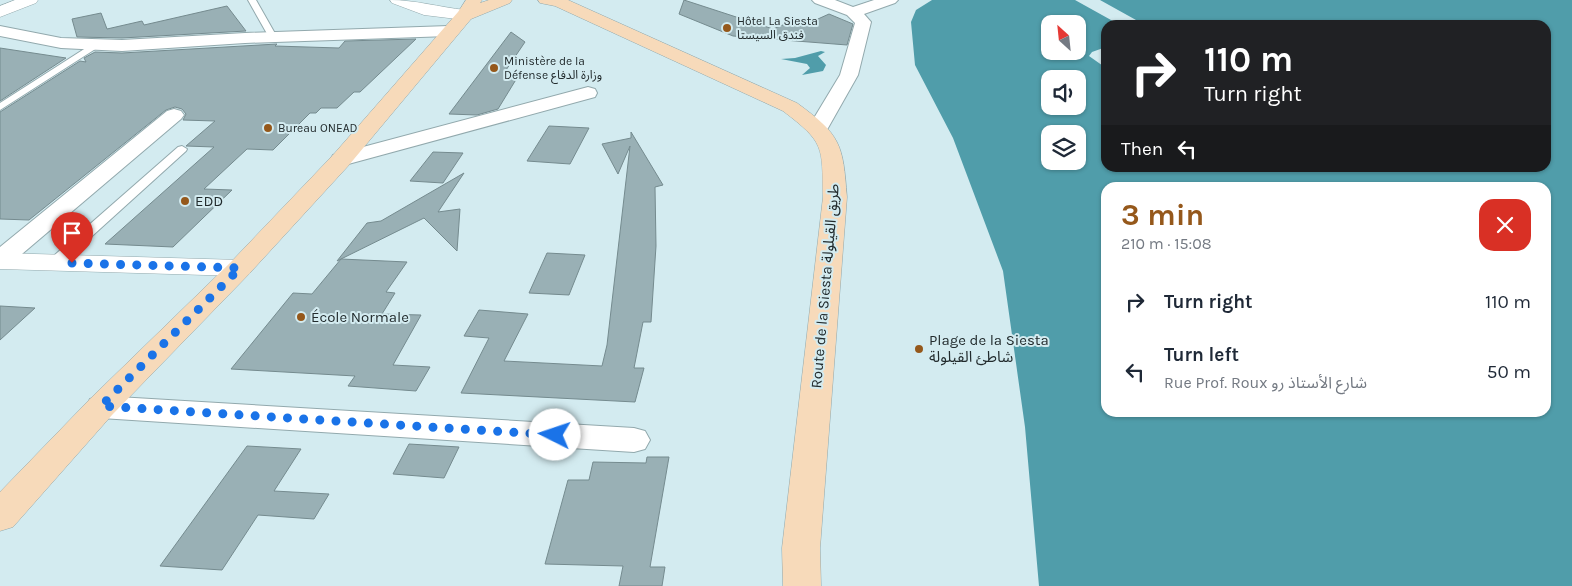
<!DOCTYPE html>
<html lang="en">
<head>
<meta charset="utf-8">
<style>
  :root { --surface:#fff; --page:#f6f6f7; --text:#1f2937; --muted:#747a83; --accent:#95581b }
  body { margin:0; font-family:Karla,"Noto Sans Arabic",sans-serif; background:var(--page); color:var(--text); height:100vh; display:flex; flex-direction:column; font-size:19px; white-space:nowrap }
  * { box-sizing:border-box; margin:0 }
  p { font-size:16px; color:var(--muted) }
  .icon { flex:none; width:28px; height:28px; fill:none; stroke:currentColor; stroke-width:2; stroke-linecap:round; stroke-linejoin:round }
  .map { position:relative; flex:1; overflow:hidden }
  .details { position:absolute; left:1101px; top:182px; width:450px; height:235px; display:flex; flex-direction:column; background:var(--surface); border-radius:15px; box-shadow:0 1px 4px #0004 }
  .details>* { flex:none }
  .hud { position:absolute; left:1101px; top:20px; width:450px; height:152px; border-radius:15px; box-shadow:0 1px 4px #0004; background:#202124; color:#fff; overflow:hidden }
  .needle { width:32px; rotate:333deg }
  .tools { position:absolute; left:1041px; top:15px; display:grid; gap:10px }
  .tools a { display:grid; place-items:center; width:45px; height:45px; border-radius:10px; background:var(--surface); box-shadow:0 1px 4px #0004; font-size:25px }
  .pin { position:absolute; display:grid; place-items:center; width:42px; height:42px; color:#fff; margin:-51px -21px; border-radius:50% 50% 50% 0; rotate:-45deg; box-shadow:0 0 5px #0007 }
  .pin .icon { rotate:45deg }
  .me { position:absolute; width:55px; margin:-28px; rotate:274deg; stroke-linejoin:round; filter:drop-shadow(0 0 4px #0008) }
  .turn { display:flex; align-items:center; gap:18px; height:105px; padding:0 20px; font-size:22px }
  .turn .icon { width:65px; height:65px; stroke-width:2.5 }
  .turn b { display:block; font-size:35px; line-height:42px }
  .then { display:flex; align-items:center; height:48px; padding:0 20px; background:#0003; gap:10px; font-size:19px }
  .round { display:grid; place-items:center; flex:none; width:52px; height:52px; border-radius:15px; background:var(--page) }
  .summary { display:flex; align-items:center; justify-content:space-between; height:85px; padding:0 20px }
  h1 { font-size:30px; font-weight:700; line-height:38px; color:var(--accent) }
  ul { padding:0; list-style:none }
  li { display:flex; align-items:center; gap:15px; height:70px; padding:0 20px }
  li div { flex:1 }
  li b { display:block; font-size:19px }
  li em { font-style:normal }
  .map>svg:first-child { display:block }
  .water { fill:#509daa; fill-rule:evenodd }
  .building { fill:#99b0b5; stroke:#758b8f }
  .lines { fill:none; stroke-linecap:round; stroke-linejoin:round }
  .service-casing { stroke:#92a9ad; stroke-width:2 }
  .minor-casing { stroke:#92a9ad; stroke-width:2 }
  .tertiary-casing { stroke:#92a9ad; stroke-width:1 }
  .secondary-casing { stroke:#92a9ad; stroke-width:1 }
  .service { fill:#fff; fill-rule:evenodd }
  .minor { fill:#fff; fill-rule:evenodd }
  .tertiary { fill:#fff; fill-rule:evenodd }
  .secondary { fill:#f7daba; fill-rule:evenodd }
  .route { stroke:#1a73e8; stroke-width:9; stroke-dasharray:0 16.2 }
  .poi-dot { fill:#95581b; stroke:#d3ebf0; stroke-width:2 }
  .labels { text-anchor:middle; stroke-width:4; stroke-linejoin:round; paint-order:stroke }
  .far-poi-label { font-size:12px; fill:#222b2d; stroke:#d3ebf0; text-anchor:start }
  .poi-label { font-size:15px; fill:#222b2d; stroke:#d3ebf0; text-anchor:start }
  .street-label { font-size:15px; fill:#222b2d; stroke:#d3ebf0 }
</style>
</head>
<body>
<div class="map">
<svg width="1572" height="586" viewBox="0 0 1572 586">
  <rect width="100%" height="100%" fill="#d3ebf0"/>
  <path class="water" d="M932 0H1075L1120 25H1106V47L1092 52 1089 56 1106 68V168H1546V25H1145L1100 0H1572V586H1039L1025 427 1003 271 953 138 915 65 911 22 916 10ZM1050 24H1078V51H1050ZM1050 79H1078V106H1050ZM1050 134H1078V161H1050ZM1106 188H1546V412H1106Z
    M821 51 825 52 818 56 826 65 823 71 802 75 810 68 807 64 781 59 795 58Z"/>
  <path class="building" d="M684 0 773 29 797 19 809 23 829 14 853 24 847 45 733 36 679 14Z
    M227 6 246 31 122 38 77 37 72 19 101 13 107 29 142 21 144 25Z
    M511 32 525 42 504 73H520L498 109 477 115 449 114Z
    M416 39 360 92H354L337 108H321L316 113H310L273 150 247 149 204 189 232 190 173 247 105 244 214 147 186 146 215 121 183 120 186 114 182 109 175 107 166 110 29 220 0 219V112L80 61 86 62 84 58 95 52 122 53 277 44 275 46 339 48 345 41Z
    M0 48 66 58 0 101Z
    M549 126 589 128 570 164 527 161Z
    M631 132 663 185 655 187 656 246 651 322H643L634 368H644L635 402 461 393 489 338 464 336 479 310 528 314 504 361 602 366 607 345 630 146 618 174 602 144 631 138Z
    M433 152 463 153 443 183 410 181Z
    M464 173 438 212 460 209 457 251 424 218 337 261 367 223 381 221Z
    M547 253 585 255 569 295 529 293Z
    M341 259 407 262 386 292 395 293 382 314 421 315 393 365 430 367 416 391 348 386 355 376 231 369 293 293 312 294Z
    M0 306 35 308 0 340Z
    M409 444 459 447 444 478 393 474Z
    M247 446 301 449 274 491 329 494 314 519 258 515 222 570 160 566Z
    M647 457H669L650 567H665L662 586H619L623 566 545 564 568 480H589L593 462 646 463Z"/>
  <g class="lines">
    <defs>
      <path id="service" d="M248 0H256L277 37 276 39H270Z
        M92 44 100 46 0 110V103Z
        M182 146 187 149 186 151 59 266H49L47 263 49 260 178 147Z"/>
      <path id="minor" d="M812 0H835L853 7 874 0H898L895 3 864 14 871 22 858 75 828 128 825 132 818 134 811 132 808 128 840 75 855 23 847 15 815 3Z
        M0 26 61 38 122 40 245 33 449 26 455 27 457 31 455 35 449 36 245 43 122 51 61 48 0 36Z
        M588 87 595 89 597 93 595 97 341 166 333 165 330 160 333 155Z
        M174 109 181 111 184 115 181 119 9 265 0 268V247L167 111Z
        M101 396 634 428 645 431 650 440 645 449 634 452 101 418 90 415 86 407 90 399Z"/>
      <path id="tertiary" d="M15 0H38L36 3 0 17V6Z
        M390 0C415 0 439 7 465 10L471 11 473 15 471 19 465 20 424 15 392 3Z
        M0 253 240 260 249 262 253 268 249 274 240 276 0 269Z"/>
      <path id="secondary" d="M466 0H482L480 3 489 0H512L510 3 471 19 349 165 249 274 112 415 13 527 0 531V492L90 399 231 262 333 155 458 12Z
        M538 0H568L797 103C841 135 843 144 847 197L820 548 821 586H783L782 548 823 197C822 146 825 143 783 111L555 6 540 3Z"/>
    </defs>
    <use href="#service" class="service-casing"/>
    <use href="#minor" class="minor-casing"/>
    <use href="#tertiary" class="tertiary-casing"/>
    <use href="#secondary" class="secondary-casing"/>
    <use href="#service" class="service"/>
    <use href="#minor" class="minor"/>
    <use href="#tertiary" class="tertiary"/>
    <use href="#secondary" class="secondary"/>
  </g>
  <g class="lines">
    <path class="route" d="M72 263 240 268 101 406 555 435"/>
  </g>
  <g class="poi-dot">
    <circle cx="727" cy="28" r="5"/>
    <circle cx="494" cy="68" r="5"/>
    <circle cx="268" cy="128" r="5"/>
    <circle cx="185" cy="201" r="5"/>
    <circle cx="301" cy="317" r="5"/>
    <circle cx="919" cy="349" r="5"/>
  </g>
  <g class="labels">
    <g class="far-poi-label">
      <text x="737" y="25">Hôtel La Siesta<tspan x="737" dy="14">فندق السيستا</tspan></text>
      <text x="504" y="65">Ministère de la<tspan x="504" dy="14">Défense وزارة الدفاع</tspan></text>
      <text x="278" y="132">Bureau ONEAD</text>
    </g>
    <g class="poi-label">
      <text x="195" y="206">EDD</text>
      <text x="311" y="322">École Normale</text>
      <text x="929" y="345">Plage de la Siesta<tspan x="929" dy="17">شاطئ القيلولة</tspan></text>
    </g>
    <g class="street-label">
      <text transform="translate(825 286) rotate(-85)" y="5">Route de la Siesta طريق القيلولة</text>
    </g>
  </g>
</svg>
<div class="tools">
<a><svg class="needle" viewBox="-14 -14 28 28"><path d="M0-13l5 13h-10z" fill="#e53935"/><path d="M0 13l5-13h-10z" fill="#747a83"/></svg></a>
<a><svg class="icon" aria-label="sound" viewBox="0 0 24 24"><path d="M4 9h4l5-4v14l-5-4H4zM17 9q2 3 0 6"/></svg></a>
<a><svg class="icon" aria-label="layers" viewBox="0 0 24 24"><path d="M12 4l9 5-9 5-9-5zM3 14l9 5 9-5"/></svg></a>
</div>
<div class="pin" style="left:72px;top:263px;background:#d93025"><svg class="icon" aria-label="arrive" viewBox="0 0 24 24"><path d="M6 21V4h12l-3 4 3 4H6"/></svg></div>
<svg class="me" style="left:555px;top:435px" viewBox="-20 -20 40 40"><circle r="19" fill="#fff"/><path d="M0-13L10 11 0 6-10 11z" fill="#1a73e8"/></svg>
<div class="hud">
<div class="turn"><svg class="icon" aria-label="right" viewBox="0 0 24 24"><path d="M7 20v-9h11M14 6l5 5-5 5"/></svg><div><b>110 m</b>Turn right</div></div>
<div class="then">Then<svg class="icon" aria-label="left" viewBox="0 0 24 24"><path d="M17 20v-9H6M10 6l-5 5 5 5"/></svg></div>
</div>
<section class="details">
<div class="summary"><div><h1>3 min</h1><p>210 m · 15:08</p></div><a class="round" style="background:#d93025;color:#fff"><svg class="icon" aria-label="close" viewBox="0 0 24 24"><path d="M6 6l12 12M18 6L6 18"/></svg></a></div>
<ul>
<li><svg class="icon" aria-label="right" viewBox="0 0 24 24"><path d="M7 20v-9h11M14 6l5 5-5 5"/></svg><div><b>Turn right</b></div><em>110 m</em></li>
<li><svg class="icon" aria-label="left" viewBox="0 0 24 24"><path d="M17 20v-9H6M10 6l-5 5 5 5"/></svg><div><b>Turn left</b><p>Rue Prof. Roux شارع الأستاذ رو</p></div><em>50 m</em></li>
</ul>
</section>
</div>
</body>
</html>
